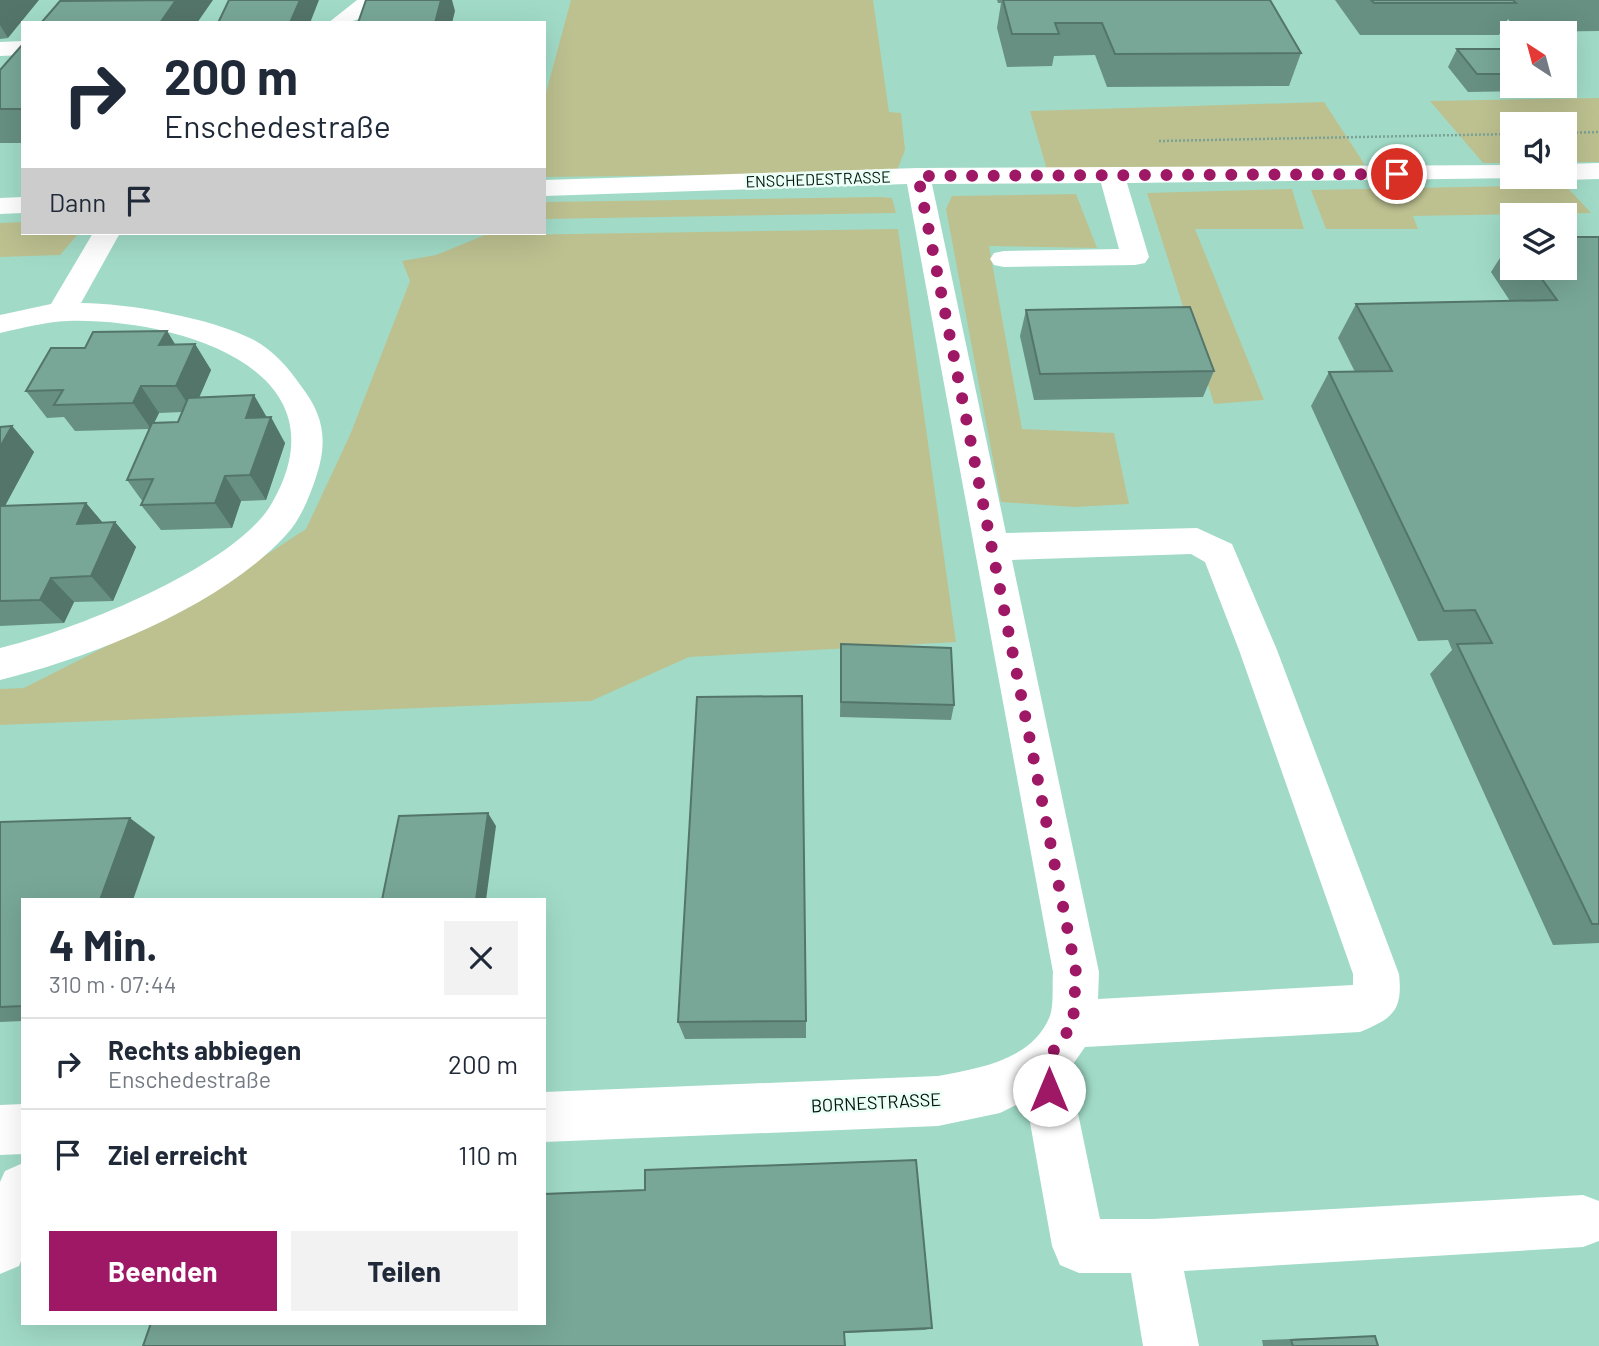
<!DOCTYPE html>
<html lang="de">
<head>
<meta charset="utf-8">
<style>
  :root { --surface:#fff; --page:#f2f2f3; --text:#1f2937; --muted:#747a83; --line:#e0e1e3; --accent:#9f1866 }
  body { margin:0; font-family:Barlow,sans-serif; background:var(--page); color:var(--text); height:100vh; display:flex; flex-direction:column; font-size:26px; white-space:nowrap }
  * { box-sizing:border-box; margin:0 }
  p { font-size:23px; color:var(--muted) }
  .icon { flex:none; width:38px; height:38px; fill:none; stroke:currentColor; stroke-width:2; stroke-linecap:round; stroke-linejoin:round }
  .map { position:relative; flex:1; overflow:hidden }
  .side { position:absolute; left:21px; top:898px; width:525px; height:427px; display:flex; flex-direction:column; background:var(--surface); border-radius:0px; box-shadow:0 7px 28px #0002 }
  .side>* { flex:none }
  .hud { position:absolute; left:21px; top:21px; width:525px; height:214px; border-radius:0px; box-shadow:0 7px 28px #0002; background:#fff; color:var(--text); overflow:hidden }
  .needle { width:46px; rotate:324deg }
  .tools { position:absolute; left:1500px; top:21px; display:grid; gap:14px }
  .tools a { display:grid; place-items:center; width:77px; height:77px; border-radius:0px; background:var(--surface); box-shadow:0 7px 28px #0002; font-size:35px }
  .pin { position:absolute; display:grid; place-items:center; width:60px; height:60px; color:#fff; margin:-30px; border:4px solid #fff; border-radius:50%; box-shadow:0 2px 7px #0007 }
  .me { position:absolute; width:77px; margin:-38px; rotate:0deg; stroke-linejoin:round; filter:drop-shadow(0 0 5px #0008) }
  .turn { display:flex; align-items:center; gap:24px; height:147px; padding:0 28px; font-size:32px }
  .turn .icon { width:91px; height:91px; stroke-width:2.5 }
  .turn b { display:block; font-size:49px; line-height:60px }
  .then { display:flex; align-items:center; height:66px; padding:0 28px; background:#0003; gap:14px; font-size:26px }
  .round { display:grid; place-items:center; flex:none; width:74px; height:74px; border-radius:0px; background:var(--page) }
  .overview { display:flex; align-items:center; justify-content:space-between; height:119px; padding:0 28px }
  h1 { font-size:42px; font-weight:700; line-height:52px }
  .action { display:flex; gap:14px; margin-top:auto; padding:14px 28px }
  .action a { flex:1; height:80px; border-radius:0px; background:var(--accent); color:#fff; font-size:28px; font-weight:700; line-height:80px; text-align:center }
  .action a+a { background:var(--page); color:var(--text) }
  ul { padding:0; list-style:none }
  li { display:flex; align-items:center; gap:21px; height:91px; padding:0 28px; border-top:2px solid var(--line) }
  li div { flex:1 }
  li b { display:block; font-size:26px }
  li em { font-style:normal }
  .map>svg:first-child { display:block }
  .built { fill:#a1dbc7; fill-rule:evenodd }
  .green { fill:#bdc190 }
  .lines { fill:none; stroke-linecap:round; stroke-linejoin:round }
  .path { stroke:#7aa194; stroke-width:2.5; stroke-dasharray:2 2; stroke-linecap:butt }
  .minor { fill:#fff; fill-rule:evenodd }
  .wall { fill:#679082; fill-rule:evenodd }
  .shaded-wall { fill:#54756a }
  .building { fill:#78a797; stroke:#54756a; stroke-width:2 }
  .route { stroke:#9f1866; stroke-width:12; stroke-dasharray:0 21.6 }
  .labels { text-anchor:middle; stroke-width:5; stroke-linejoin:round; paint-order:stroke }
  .far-street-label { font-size:16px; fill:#02120d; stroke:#ebfff7 }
  .street-label { font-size:18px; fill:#02120d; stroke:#ebfff7 }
</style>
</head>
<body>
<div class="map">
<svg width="1599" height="1346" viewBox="0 0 1599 1346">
  <rect width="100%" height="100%" fill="#b4e5d4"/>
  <path class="built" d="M0 0H1599V1346H0ZM23 23H544V233H23ZM1512 33H1564V86H1512ZM1512 124H1564V177H1512ZM1512 215H1564V268H1512ZM23 900H544V1323H23Z"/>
  <path class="green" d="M571 0H873L889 112 901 113 905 150 896 173 544 177V100Z
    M1599 98V162H1565L1564 124H1512V163H1483L1430 101Z
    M1324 102 1365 165 1047 170 1030 111Z
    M1565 185 1591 213 1413 216 1418 229H1326L1311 190Z
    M1292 189 1304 229H1195L1264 400 1214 404 1147 193Z
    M1076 194 1097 248 989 246 1022 429 1114 433 1129 504 1075 507 1001 502 946 209 952 196Z
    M881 197 892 198 896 213 544 219V202Z
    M23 222V233H79L60 255 0 257V223Z
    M898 229 956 642 689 657 591 701 0 725V689L24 688 197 600 306 529 350 435 410 281 402 261 436 255 490 233H504L503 235Z"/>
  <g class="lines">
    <path class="path" d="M1564 133 1599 132
      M1159 141 1512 134"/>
    <path class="minor" d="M357 0H379C364 21 353 23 328 23Z
      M23 41V55L0 56V42Z
      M1599 163V179L1564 180 1554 177H1564V164Z
      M1512 165V177L1521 178 1127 183 1149 257 1145 263 1135 265 1004 267 994 265 990 259 994 253 1004 251 1119 249 1101 183 932 184 1006 533 1197 528 1232 544 1277 650 1399 974C1403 1011 1393 1018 1360 1032L1085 1047 1069 1070 1100 1219H1153L1583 1195 1599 1201V1241L1583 1247 1184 1271 1199 1346H1143L1131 1273H1079L1060 1265 1052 1246 1026 1100 1000 1113 938 1126 544 1142V1092L938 1076C978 1068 1032 1061 1050 1016 1054 1004 1052 985 1053 972L907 184 544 196V180L918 168ZM1191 554 1205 562 1239 650 1353 974V985L1098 999 1099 972 1012 560Z
      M23 197V213L0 214V198Z
      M93 233H120L81 303C127 303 211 318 252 339 272 349 288 367 301 386 323 414 328 440 317 474 310 496 301 519 286 535 220 607 93 657 0 680V648C70 632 236 567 272 503 351 365 169 318 68 321 45 322 22 328 0 333V315L51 304Z
      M23 1104V1154L0 1155V1105Z
      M23 1163V1256L19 1266 0 1274V1182L5 1171Z"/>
  </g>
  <path class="wall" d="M0 0 8 38 0 39Z
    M997 0H1270L1301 53 1289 86 1107 87 1095 55 1054 56 1052 66 1007 67 997 28 1001 3H998Z
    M1335 0H1599V31L1519 32 1508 19 1499 35H1360Z
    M23 44V143H0V70Z
    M1457 49H1512V86H1529L1526 91 1468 92 1448 67Z
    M1599 237V943L1553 945 1430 674 1452 650 1448 640 1418 641 1311 406 1329 372H1355L1338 338 1356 304 1510 301 1491 272 1512 239V268H1564Z
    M1026 310 1214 371 1203 397 1034 400 1020 336Z
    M167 331 175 345 195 344 211 370 199 397 267 418 285 443 266 500 241 501 232 528 161 530 141 505 143 502 127 480 149 429 75 431 64 417 47 418 26 391 85 348ZM182 412 178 422 154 423 159 413Z
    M12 426 34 452 5 506 86 503 103 523 115 522 136 547 113 601 74 602 64 623 0 626V427Z
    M841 644 954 705 951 720 840 717Z
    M0 822 155 837 23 900V1021L0 1022Z
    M806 1021V1038L685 1039 678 1022Z
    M151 1323 932 1328 924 1330 845 1333Z
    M1375 1336 1378 1346H1263L1262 1340Z"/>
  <path class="shaded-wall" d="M0 0H39L8 38 0 25Z
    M176 0H213L197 23H160Z
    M300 0H319L310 23H290Z
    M441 0H452L455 11 452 23H435Z
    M167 331 183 357 159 345Z
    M195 344 211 370 193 412 176 386Z
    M141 386 159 413 151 429 133 403Z
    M254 395 269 421 246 418Z
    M271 417 285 443 266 500 250 475Z
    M12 426 34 452 0 515V447Z
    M225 476 241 501 232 528 215 503Z
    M86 503 108 529 77 524Z
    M115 522 136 547 113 601 91 576Z
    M51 578 74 602 64 623 40 600Z
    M488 813 496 826 486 900H476Z
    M130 818 155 837 133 900H100Z"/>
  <path class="building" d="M176 0 160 23H41L60 1Z
    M229 0H300L290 23H218Z
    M366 0H441L435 23H358Z
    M1003 0H1270L1301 53 1115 54 1102 23H1055L1059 34H1012Z
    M1371 0H1513L1516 3H1374Z
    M23 44V109H0V70Z
    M1457 49H1512V74H1477Z
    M1564 237H1599V924H1592L1457 644 1492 643 1475 610 1444 611 1329 372 1392 371 1356 304 1557 300 1534 268H1564Z
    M1190 307 1214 371 1040 374 1026 310Z
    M167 331 159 345 195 344 176 386H141L133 403 54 405 63 390 26 391 51 348H85L93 332Z
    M254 395 246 418 271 417 250 475 225 476 215 503 141 505 153 479 127 480 152 423 178 422 188 398Z
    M12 426 0 447V427Z
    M86 503 77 524 115 522 91 576 51 578 40 600 0 601V506Z
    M841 644 951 648 954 705 841 702Z
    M802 696 806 1021 678 1022 697 697Z
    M488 813 476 900H382L399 816Z
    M130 818 100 900H23V1006L0 1007V822Z
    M916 1160 932 1328 844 1332 845 1346H143L151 1323H544V1194L645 1190V1170Z
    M1375 1336 1378 1346H1293L1291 1340Z"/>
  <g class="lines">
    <path class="route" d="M1049 1090 1044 1064 1073 1024 1076 972 918 176 1397 174"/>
  </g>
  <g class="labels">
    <g class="far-street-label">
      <text transform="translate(818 179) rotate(-2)" y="6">ENSCHEDESTRASSE</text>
    </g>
    <g class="street-label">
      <text transform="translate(876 1103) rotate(-3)" y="6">BORNESTRASSE</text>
    </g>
  </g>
</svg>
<div class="tools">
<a><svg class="needle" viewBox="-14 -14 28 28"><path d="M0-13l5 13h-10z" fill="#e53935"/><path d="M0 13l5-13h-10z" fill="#747a83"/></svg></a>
<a><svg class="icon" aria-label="sound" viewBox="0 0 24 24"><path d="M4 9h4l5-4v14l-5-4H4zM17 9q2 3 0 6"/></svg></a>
<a><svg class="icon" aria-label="layers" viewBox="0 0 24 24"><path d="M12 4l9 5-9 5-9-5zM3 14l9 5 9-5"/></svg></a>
</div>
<div class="pin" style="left:1397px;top:174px;background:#d93025"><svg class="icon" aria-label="arrive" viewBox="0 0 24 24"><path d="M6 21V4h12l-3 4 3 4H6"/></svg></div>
<svg class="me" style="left:1049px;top:1090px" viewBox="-20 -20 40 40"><circle r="19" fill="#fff"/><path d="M0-13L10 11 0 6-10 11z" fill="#9f1866"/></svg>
<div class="hud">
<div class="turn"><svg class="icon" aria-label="right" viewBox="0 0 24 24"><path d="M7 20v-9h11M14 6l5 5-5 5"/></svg><div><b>200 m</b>Enschedestraße</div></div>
<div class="then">Dann<svg class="icon" aria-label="arrive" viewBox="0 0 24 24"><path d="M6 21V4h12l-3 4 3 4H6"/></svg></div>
</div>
<section class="side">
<div class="overview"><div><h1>4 Min.</h1><p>310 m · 07:44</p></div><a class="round"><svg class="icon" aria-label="close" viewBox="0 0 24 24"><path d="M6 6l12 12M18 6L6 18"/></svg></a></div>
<ul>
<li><svg class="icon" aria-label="right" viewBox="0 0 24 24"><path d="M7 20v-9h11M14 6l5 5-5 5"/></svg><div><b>Rechts abbiegen</b><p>Enschedestraße</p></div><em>200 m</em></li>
<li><svg class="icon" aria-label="arrive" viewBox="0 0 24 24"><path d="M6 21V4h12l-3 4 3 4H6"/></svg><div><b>Ziel erreicht</b></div><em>110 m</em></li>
</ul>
<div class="action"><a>Beenden</a><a>Teilen</a></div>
</section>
</div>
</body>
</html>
